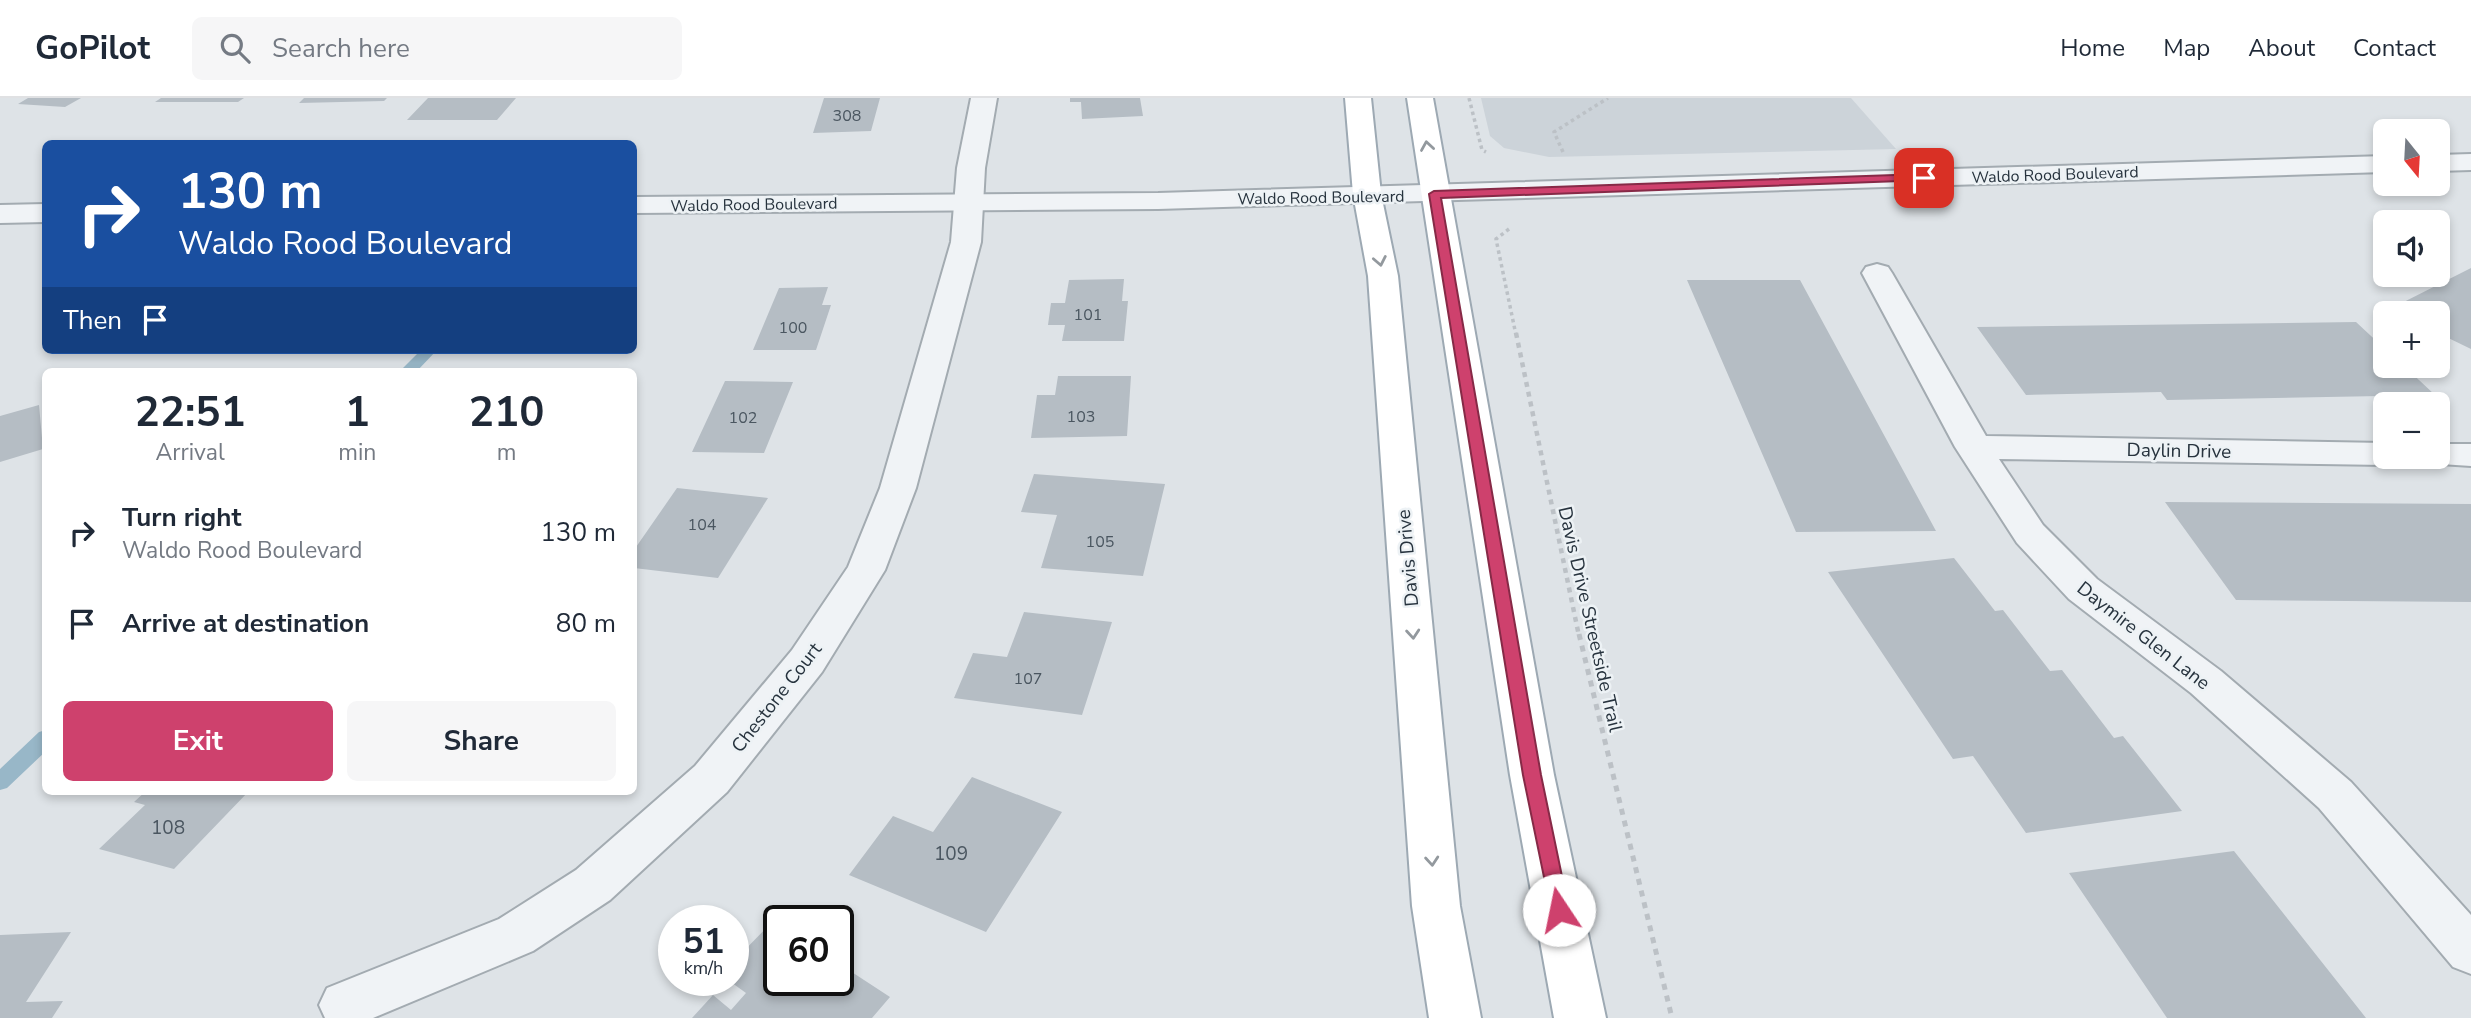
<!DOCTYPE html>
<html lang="en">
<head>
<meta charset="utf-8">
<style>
  :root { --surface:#fff; --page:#f6f6f7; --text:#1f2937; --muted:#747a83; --line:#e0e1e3; --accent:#ce416d }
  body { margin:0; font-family:"Nunito Sans",sans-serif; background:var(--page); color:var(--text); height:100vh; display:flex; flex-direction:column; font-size:26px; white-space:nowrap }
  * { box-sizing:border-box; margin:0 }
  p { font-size:23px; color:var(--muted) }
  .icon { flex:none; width:38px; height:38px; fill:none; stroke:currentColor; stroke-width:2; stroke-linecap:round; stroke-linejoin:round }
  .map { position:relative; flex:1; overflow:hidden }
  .details { position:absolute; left:42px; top:270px; width:595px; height:427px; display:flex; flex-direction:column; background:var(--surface); border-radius:10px; box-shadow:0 4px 10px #0003 }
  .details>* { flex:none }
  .top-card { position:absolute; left:42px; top:42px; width:595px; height:214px; border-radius:10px; box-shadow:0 4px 10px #0003; background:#1a4fa0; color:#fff; overflow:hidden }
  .needle { width:46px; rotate:162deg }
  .buttons { position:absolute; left:2373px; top:21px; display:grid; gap:14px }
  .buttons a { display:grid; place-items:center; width:77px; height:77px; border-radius:10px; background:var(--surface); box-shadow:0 4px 10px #0003; font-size:35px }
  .speed { position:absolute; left:658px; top:807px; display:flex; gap:14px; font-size:35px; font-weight:700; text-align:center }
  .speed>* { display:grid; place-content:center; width:91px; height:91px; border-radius:50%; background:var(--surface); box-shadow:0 4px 10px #0003; line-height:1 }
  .speed small { font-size:18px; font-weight:400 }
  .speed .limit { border:4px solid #111; border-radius:10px; background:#fff; color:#111 }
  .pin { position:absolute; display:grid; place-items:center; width:60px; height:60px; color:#fff; margin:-30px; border-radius:14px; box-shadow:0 4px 10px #0006 }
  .me { position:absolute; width:77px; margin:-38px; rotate:349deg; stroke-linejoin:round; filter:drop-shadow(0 0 5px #0008) }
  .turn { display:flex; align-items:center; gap:24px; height:147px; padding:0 21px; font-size:32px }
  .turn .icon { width:91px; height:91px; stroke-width:2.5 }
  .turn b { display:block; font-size:49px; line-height:60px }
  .then { display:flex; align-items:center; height:66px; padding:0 21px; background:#0003; gap:14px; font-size:26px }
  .eta { display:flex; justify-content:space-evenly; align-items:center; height:119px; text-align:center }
  .eta b { font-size:42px; font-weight:700; line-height:49px }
  .cta { display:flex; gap:14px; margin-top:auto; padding:14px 21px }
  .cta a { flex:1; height:80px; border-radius:10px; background:var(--accent); color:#fff; font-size:28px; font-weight:700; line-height:80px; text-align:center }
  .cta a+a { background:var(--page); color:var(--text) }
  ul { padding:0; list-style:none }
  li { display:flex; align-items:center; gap:21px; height:91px; padding:0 21px }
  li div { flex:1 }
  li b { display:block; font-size:26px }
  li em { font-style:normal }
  header { display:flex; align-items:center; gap:42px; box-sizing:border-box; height:98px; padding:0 35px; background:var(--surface); border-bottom:2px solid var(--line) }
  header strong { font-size:33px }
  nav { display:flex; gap:38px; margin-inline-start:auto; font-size:24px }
  .search { width:490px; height:63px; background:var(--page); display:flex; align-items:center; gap:18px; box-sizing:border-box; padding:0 24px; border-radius:10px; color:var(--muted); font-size:26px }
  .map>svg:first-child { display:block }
  .built { fill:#ccd3d9 }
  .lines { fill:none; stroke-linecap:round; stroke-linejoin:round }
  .stream { fill:#98b7c8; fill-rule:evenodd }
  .building { fill:#b5bdc4 }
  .minor-casing { stroke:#a3abb1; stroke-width:4 }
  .tertiary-casing { stroke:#a3abb1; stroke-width:4 }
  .primary-casing { stroke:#9da9b3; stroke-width:4 }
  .path-far2 { stroke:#bcc1c6; stroke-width:3.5; stroke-dasharray:3.5 3.5; stroke-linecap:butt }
  .path-far1 { stroke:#bcc1c6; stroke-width:4.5; stroke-dasharray:5 5; stroke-linecap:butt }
  .path { stroke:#bcc1c6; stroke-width:5; stroke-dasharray:6 6; stroke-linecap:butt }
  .minor { fill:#f0f3f6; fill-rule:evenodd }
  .tertiary { fill:#f0f3f6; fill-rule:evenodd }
  .primary { fill:#fff; fill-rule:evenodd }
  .oneway { stroke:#93999e }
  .route { fill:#ce416d; stroke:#862a47; stroke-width:2 }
  .labels { text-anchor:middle; stroke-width:5; stroke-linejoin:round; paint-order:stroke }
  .number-label { font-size:16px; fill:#4a5660 }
  .far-street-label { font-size:16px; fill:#27333e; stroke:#edf2f5 }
  .street-label { font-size:19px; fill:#27333e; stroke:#edf2f5 }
  .near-number-label { font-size:19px; fill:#4a5660 }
</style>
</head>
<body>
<header>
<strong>GoPilot</strong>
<div class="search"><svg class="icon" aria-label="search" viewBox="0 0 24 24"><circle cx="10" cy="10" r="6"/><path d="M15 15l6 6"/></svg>Search here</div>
<nav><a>Home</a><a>Map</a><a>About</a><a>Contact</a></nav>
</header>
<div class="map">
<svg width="2471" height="920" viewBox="0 0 2471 920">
  <rect width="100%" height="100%" fill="#dee3e7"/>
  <path class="built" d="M1481 0H1851L1896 51 1549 59 1504 50 1490 38Z"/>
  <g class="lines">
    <path class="stream" d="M421 252H437L417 273H400Z
      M46 632V653L7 690 0 692V671L39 634Z"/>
  </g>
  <path class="building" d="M28 0H81L65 9 18 6Z
    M161 0H244L238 4H155Z
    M304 0H387L384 3 299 5Z
    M428 0H516L497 22H407Z
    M824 0H880L871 33 813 35Z
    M1070 0H1140L1143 18 1082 21 1081 4H1070Z
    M2471 170V251L2438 235V215H2395L2388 212Z
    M1124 181 1122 203H1128L1124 243H1062L1065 227H1048L1051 205H1065L1069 182Z
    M1687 182H1800L1936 433 1796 434Z
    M828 189 822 207H831L816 252H753L779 190Z
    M2356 224 2385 251V268H2404L2435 297 2167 302 2161 294 2026 297 1977 229Z
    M1058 278H1131L1127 338 1031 340 1037 297H1055Z
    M725 283 793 284 764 355 692 354Z
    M39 307 43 351 0 364V318Z
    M1034 376 1165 386 1143 478 1041 470 1057 417 1021 414Z
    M677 390 768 400 718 480 634 470V452Z
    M2165 404 2471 406V504L2236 502Z
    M1954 460 1995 513 2003 512 2050 573 2062 572 2114 640 2123 638 2182 713 2026 735 1973 658 1953 661 1828 474Z
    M1024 514 1112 524 1082 617 954 600 973 555 1007 559Z
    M972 679 1062 714 986 834 849 777 893 718 933 734Z
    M146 693H249L174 771 99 751 145 707 134 704Z
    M2234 753 2366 920H2167L2069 775Z
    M773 823 779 827V882H838V865L890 899 872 920H692L713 897 731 912 746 895 728 882H733V864Z
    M71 834 26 904 63 903 52 920H0V837Z"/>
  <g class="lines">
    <defs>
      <path id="minor" d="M971 0H997L985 70 981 144 916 390 885 472 822 574 727 694 610 802 533 853 373 920H325L319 907 327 890 499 821 576 772 695 668 792 552 848 469 880 390 951 144 957 70Z
        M1877 166 1888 169 1892 175 1986 338 2385 345V359H2401L2398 364 2385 367 1999 361 2043 427 2097 481 2221 573 2351 684 2471 817V876L2453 869 2319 710 2191 595 2069 501 2017 445 1955 349 1862 175 1866 169Z
        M2438 346H2471V368L2425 365 2421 359H2438Z"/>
      <path id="tertiary" d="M2471 56V72L2438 73V57Z
        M2385 58V74L1158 111 634 115V99L1158 95Z
        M46 106V124L0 125V107Z"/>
      <path id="primary" d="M1345 0H1371L1381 96 1398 178 1460 808 1481 920H1429L1412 808 1368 178 1353 96Z
        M1407 0H1433L1554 677 1606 920H1554L1510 677Z"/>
    </defs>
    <use href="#minor" class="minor-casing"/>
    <use href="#tertiary" class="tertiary-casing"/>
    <use href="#primary" class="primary-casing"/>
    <path class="path-far2" d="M1469 0 1482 52 1486 54
      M1563 54 1554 34 1608 0
      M1509 131 1496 141 1516 237"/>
    <path class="path-far1" d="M1516 235 1579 538"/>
    <path class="path" d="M1579 536 1672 920"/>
    <use href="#minor" class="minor"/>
    <use href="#tertiary" class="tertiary"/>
    <use href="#primary" class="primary"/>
  </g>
  <defs><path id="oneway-chevron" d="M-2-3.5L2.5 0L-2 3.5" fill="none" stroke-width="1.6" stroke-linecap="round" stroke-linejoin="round" transform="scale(1.75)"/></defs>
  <g class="oneway">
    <use href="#oneway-chevron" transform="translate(1427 48) rotate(-99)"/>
    <use href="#oneway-chevron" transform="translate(1380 163) rotate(79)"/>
    <use href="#oneway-chevron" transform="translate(1413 536) rotate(85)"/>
    <use href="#oneway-chevron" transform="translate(1432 763) rotate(85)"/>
  </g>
  <path class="route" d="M1924 76 1930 80 1928 82 1441 100 1541 677 1569 812 1566 818 1559 821 1552 818 1523 677 1429 96 1434 93Z"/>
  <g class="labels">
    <g class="number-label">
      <text x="847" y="23">308</text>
      <text x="1088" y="222">101</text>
      <text x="793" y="235">100</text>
      <text x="1081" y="324">103</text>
      <text x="743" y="325">102</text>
      <text x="702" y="432">104</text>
      <text x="1100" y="449">105</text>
      <text x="1028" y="586">107</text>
    </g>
    <g class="far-street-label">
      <text transform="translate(2055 76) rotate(-2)" y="6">Waldo Rood Boulevard</text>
      <text transform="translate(1321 99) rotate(-1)" y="6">Waldo Rood Boulevard</text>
      <text transform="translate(754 106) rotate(-1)" y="6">Waldo Rood Boulevard</text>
    </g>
    <g class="street-label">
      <text transform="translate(2179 352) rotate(1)" y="7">Daylin Drive</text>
      <text transform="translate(1407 460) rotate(-95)" y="7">Davis Drive</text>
      <text transform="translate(1591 521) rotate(77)" y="7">Davis Drive Streetside Trail</text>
      <text transform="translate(2144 537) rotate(38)" y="7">Daymire Glen Lane</text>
      <text transform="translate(776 599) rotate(-52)" y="7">Chestone Court</text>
    </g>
    <g class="near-number-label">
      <text x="168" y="736">108</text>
      <text x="951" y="762">109</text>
    </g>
  </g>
</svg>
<div class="buttons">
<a><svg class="needle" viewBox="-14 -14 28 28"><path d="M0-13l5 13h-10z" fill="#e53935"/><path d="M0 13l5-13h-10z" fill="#747a83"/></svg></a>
<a><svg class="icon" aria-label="sound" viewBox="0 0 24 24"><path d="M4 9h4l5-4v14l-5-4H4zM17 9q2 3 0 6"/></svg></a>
<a>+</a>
<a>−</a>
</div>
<div class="speed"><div>51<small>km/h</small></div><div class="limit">60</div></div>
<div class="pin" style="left:1924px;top:80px;background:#d93025"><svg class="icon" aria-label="arrive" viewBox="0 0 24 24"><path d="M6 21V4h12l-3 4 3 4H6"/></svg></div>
<svg class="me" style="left:1559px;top:812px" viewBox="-20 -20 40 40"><circle r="19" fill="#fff"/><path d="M0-13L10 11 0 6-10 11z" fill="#ce416d"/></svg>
<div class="top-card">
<div class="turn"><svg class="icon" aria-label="right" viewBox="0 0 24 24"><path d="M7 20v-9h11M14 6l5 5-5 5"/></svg><div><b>130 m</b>Waldo Rood Boulevard</div></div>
<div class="then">Then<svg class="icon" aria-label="arrive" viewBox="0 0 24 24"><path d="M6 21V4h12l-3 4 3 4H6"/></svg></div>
</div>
<section class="details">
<div class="eta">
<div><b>22:51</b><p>Arrival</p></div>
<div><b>1</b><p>min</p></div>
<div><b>210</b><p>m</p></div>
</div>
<ul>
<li><svg class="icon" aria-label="right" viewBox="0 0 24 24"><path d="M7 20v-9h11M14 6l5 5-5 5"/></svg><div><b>Turn right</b><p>Waldo Rood Boulevard</p></div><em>130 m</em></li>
<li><svg class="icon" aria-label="arrive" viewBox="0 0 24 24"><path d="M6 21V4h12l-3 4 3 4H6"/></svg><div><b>Arrive at destination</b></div><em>80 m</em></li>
</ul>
<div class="cta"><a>Exit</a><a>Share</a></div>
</section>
</div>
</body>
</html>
